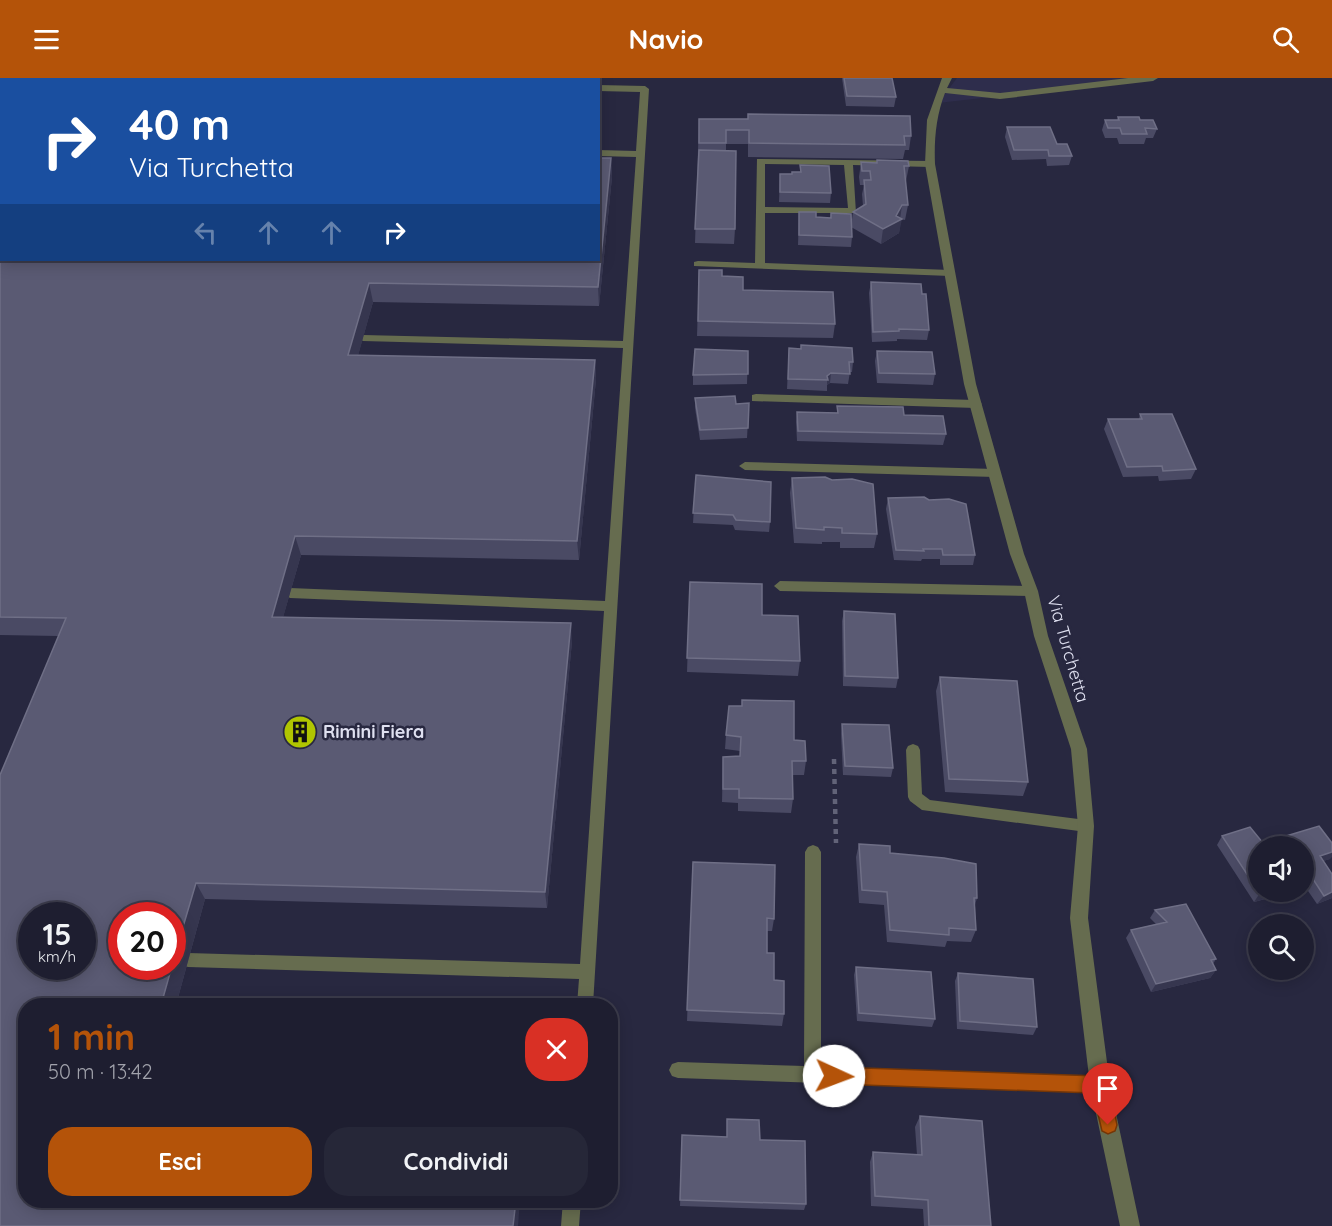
<!DOCTYPE html>
<html lang="it">
<head>
<meta charset="utf-8">
<style>
  :root { --surface:#1e1e30; --page:#262738; --text:#f1f3f6; --muted:#a1a2ab; --line:#3c3c4c; --accent:#b45309 }
  body { margin:0; font-family:Quicksand,sans-serif; background:var(--page); color:var(--text); height:100vh; display:flex; flex-direction:column; font-size:22px; white-space:nowrap }
  * { box-sizing:border-box; margin:0 }
  p { font-size:20px; color:var(--muted) }
  .icon { flex:none; width:33px; height:33px; fill:none; stroke:currentColor; stroke-width:2; stroke-linecap:round; stroke-linejoin:round }
  .map { position:relative; flex:1; overflow:hidden }
  .sheet { position:absolute; left:18px; top:920px; width:600px; height:210px; display:flex; flex-direction:column; background:var(--surface); border-radius:24px; box-shadow:0 3px 15px #0003,0 0 0 2px var(--line) }
  .sheet>* { flex:none }
  .banner { position:absolute; left:0px; top:0px; width:600px; height:183px; box-shadow:0 3px 15px #0003,0 0 0 2px var(--line); background:#1a4fa0; color:#fff; overflow:hidden }
  .tools { position:absolute; left:1248px; top:758px; display:grid; gap:12px }
  .tools a { display:grid; place-items:center; width:66px; height:66px; border-radius:50%; background:var(--surface); box-shadow:0 3px 15px #0003,0 0 0 2px var(--line); font-size:30px }
  .speed { position:absolute; left:18px; top:824px; display:flex; gap:12px; font-size:30px; font-weight:700; text-align:center }
  .speed>* { display:grid; place-content:center; width:78px; height:78px; border-radius:50%; background:var(--surface); box-shadow:0 3px 15px #0003,0 0 0 2px var(--line); line-height:1 }
  .speed small { font-size:15px; font-weight:400 }
  .speed .limit { border:9px solid #d22; background:#fff; color:#111 }
  .pin { position:absolute; display:grid; place-items:center; width:51px; height:51px; color:#fff; margin:-62px -26px; border-radius:50% 50% 50% 0; rotate:-45deg; box-shadow:0 0 6px #0007 }
  .pin .icon { rotate:45deg }
  .me { position:absolute; width:66px; margin:-33px; rotate:92deg; stroke-linejoin:round; filter:drop-shadow(0 0 4px #0008) }
  .turn { display:flex; align-items:center; gap:21px; height:126px; padding:0 30px; font-size:27px }
  .turn .icon { width:78px; height:78px; stroke-width:2.5 }
  .turn b { display:block; font-size:42px; line-height:51px }
  .lanes { display:flex; align-items:center; height:57px; padding:0 30px; background:#0003; justify-content:center; gap:30px; direction:ltr }
  .lanes .off { opacity:.35 }
  .round { display:grid; place-items:center; flex:none; width:63px; height:63px; border-radius:24px; background:var(--page) }
  .headline { display:flex; align-items:center; justify-content:space-between; height:102px; padding:0 30px }
  h1 { font-size:36px; font-weight:800; line-height:45px; color:var(--accent) }
  .cta { display:flex; gap:12px; margin-top:auto; padding:12px 30px }
  .cta a { flex:1; height:69px; border-radius:24px; background:var(--accent); color:#fff; font-size:24px; font-weight:800; line-height:69px; text-align:center }
  .cta a+a { background:var(--page); color:var(--text) }
  header { display:flex; justify-content:space-between; align-items:center; height:78px; padding:0 30px; background:var(--accent); color:#fff; font-size:27px; font-weight:800 }
  .map>svg:first-child { display:block }
  .built { fill:#2e2d4c }
  .lines { fill:none; stroke-linecap:round; stroke-linejoin:round }
  .path { stroke:#626378; stroke-width:4.5; stroke-dasharray:5 5; stroke-linecap:butt }
  .service { fill:#666c4f; fill-rule:evenodd }
  .minor { fill:#666c4f; fill-rule:evenodd }
  .wall { fill:#4a4a64 }
  .shaded-wall { fill:#36364f }
  .building { fill:#5a5a73; stroke:#6f6f86; stroke-width:1.5; fill-rule:evenodd }
  .route { fill:#b45309; stroke:#753606; stroke-width:1.5 }
  .labels { text-anchor:middle; stroke-width:5; stroke-linejoin:round; paint-order:stroke }
  .street-label { font-size:18px; fill:#dfe0f0; stroke:#282840 }
  .poi-label { font-size:18px; font-weight:bold; fill:#dfe0f0; stroke:#282840; text-anchor:start }
</style>
</head>
<body>
<header><svg class="icon" aria-label="menu" viewBox="0 0 24 24"><path d="M4 6h16M4 12h16M4 18h16"/></svg>Navio<svg class="icon" aria-label="search" viewBox="0 0 24 24"><circle cx="10" cy="10" r="6"/><path d="M15 15l6 6"/></svg></header>
<div class="map">
<svg width="1332" height="1148" viewBox="0 0 1332 1148">
  <rect width="100%" height="100%" fill="#282840"/>
  <path class="built" d="M957 0H1161L938 25Z"/>
  <g class="lines">
    <path class="path" d="M834 681 836 765"/>
    <path class="service" d="M0 0H5L6 2H2L0 5Z
      M271 0H279V2H271Z
      M598 7 645 8 649 11 593 927H577L579 901 188 889 182 887 180 882 182 877 188 875 580 886 604 533 290 520 283 515 290 510 605 523 623 270 363 263 358 260 363 257 623 263 636 79 598 78V72L636 73 640 14 598 13Z
      M0 66H2V72H0Z
      M757 81 930 83 935 86 930 89 853 87 856 135H765V185L950 192 955 195 950 198 694 188V184L698 183 755 185ZM765 86 844 87 848 130 765 129Z
      M756 316 976 322 982 326 976 330 752 323V317Z
      M745 384 995 391 1001 395 995 399 745 392 739 388Z
      M780 503 1031 508 1037 513 1031 518 780 513 774 508Z
      M913 666 918 668 920 672 922 716 930 722 1086 742 1091 743 1093 748 1091 753 1086 754 922 732 910 723 908 719 906 672 908 668Z
      M813 767 818 769 821 774V989L1100 999 1106 1001 1109 1007 1106 1013 1100 1015 678 1000 672 998 669 992 672 986 678 984 804 988 805 774 808 769Z
      M563 1122H581L579 1148H561Z"/>
    <path class="minor" d="M942 0H952L947 10 1000 15 1128 0H1158L1153 3 1000 21 945 15C936 38 934 62 935 86L976 306 1024 476 1038 513 1048 558 1087 671 1094 748 1088 840 1110 1007 1140 1148H1120L1090 1007 1070 840 1078 748 1071 671 1034 558 1024 513 1010 476 964 306 925 86 927 42Z"/>
  </g>
  <path class="wall" d="M842 0H892L896 19 894 29 846 28Z
    M1118 39 1140 42 1157 51 1153 60H1146L1144 66H1119L1117 60H1105L1102 52 1105 42H1117Z
    M699 41 911 58 909 72H905L903 81 748 79V66H726V73L735 151 734 166 695 165Z
    M1007 49 1057 66 1072 78 1069 87 1047 88 1046 81 1012 82 1005 59Z
    M0 75 2 182 611 80 612 99 599 228 373 224 358 277 595 282 596 301 579 482 301 477 283 539 572 563 547 830 205 821 176 927H26L0 1148 58 558 0 557Z
    M877 82 909 88 906 103H905L908 127 905 142 901 141 899 155 881 166 851 149 852 159 851 169 798 167 799 134 816 139 830 140 831 135 851 148 853 134 863 128 862 116 864 107H860L859 99 861 84 876 85Z
    M800 87 831 115 830 125 779 124 780 96H792L800 94Z
    M699 192 722 198 743 212 835 246 833 260 697 258Z
    M871 204 922 216 929 252 927 262 897 261V263L872 264 869 215Z
    M789 270 853 284 852 294H850L848 306 830 305 827 307V313L787 311Z
    M748 273 747 306 693 307V297Z
    M877 273 935 296 933 307 877 305 875 283Z
    M695 320 736 326 749 325 747 360 700 362 695 330Z
    M837 328 904 337 946 356 943 367 797 363 796 344 797 334 837 335Z
    M1140 336 1196 391 1191 401 1159 403 1158 398 1123 399 1104 351 1108 341H1139Z
    M696 397 770 444 769 454 735 452 733 447 693 445Z
    M792 400 877 456 874 470H840V464H822V466L794 465 790 415Z
    M888 420 975 477 973 487H940V481H922L921 483 894 482 886 431Z
    M690 504 762 537 800 583 798 598 687 594Z
    M844 533 898 600 896 610 843 608 842 543Z
    M940 599 1028 704 1023 718 945 714 936 613Z
    M842 646 893 690 891 699 843 697 841 656Z
    M726 657 794 662 806 683 804 697H793V721L791 735 738 733V725L722 724 723 679 740 678V673L725 671Z
    M1222 758 1263 765 1330 781 1323 783 1332 796V820L1317 826 1306 810 1254 824 1217 767Z
    M859 766 890 775 977 820 975 827 976 852 971 864 947 863 945 869 887 864 884 827 859 825 856 779Z
    M693 784 774 841 772 853H767V875L784 936 782 948 687 943Z
    M1155 832 1216 881 1213 886 1216 892 1210 900 1151 914 1126 860 1131 852 1156 846 1150 840Z
    M856 889 935 941 932 949 857 943 854 897Z
    M958 895 1037 949 1033 957 957 951 955 903Z
    M920 1038 991 1148H924L923 1131 871 1128 870 1084 873 1074 917 1077 915 1049Z
    M727 1041 760 1062 806 1126 804 1132 680 1128 682 1057 727 1059Z"/>
  <path class="shaded-wall" d="M611 80 612 99 599 228 598 209Z
    M902 127 900 142 902 141 899 155 881 166 883 151 896 138Z
    M369 205 373 224 353 296 348 277Z
    M595 282 596 301 579 482 577 463Z
    M831 295 830 305 827 307V298Z
    M295 458 301 477 278 557 272 539Z
    M571 545 572 563 547 830 545 814Z
    M1332 774V779L1330 781 1313 786 1320 778Z
    M1313 801 1306 810H1304V803Z
    M196 805 205 821 176 927H161Z
    M1268 813H1294L1254 824 1260 815Z
    M1332 814V820L1317 826 1324 818Z
    M1216 892 1210 900 1151 914 1156 906Z
    M516 1122H520L518 1148H513Z"/>
  <path class="building" d="M844 0H892L896 19 847 18Z
    M748 36 910 38 911 58H904L905 67 749 65V52H726V65H699V41H748Z
    M1118 39H1139L1140 42H1153L1157 51 1145 50 1147 56H1122L1120 50H1108L1105 42H1119Z
    M1007 49H1050L1057 66H1067L1072 78H1049L1048 72H1014Z
    M699 72 736 73 735 151H695Z
    M0 75H2V182H598V80H611L598 209 369 205 348 277 595 282 577 463 295 458 272 539 571 545 545 814 196 805 172 886V837H122V888H172L161 927H26V1122H516L513 1148H0V697L66 540 0 539ZM32 837H82V888H32Z
    M877 82 908 83 909 88H904L908 127H902L896 138 902 141 883 151 853 134 866 126 864 102H871L870 93H862L861 84 877 85Z
    M800 87 829 88 831 115 780 114V96H792V94H801Z
    M799 134H816V139L831 140V135L851 136 852 159 799 157Z
    M699 192H722V198L743 199V212L833 214 835 246 698 243Z
    M871 204 921 206 922 216H926L929 252 899 251V253L873 254Z
    M801 267 852 270 853 284H849L850 296 831 295 827 298 828 302 788 301 789 270 801 271Z
    M695 271 748 273V296L693 297Z
    M877 273 932 274 935 296 879 295Z
    M735 318 736 326 749 325 748 350 700 352 695 320Z
    M837 328 903 329 904 337 943 338 946 356 798 353 797 334 838 335Z
    M1140 336H1172L1196 391 1163 393 1162 388 1127 389 1108 341H1142Z
    M696 397 771 404 770 444 736 442 733 437 693 435Z
    M825 399 832 402 852 401 873 406 877 456 842 455V450L824 449V452L796 450 792 400Z
    M924 419 929 422 949 421 966 426 975 477H943L942 471H923L924 473 896 472 888 420Z
    M690 504 762 506V537L798 538 800 583 687 580Z
    M844 533 895 536 898 600 845 598Z
    M940 599 1017 603 1028 704 949 701Z
    M742 622 794 623V662L805 663 806 683H792L793 721 739 720V711H723V679L740 678 741 659 726 657 729 628H742Z
    M842 646 889 647 893 690 845 688Z
    M1319 748 1332 765V774L1320 778 1332 796V814L1324 818 1313 801 1304 803V768H1258V813L1222 758 1250 749 1263 765Z
    M859 766 890 768V775L944 780 976 786 977 820H974L976 852 949 850V857L890 852 887 814 862 812Z
    M693 784 775 787 774 841 767 840V875H774V902L784 903V936L687 932Z
    M1186 826 1216 881 1211 882 1216 892 1156 906 1131 852 1167 844 1155 832Z
    M856 889 931 894 935 941 859 935Z
    M958 895 1033 901 1037 949 960 943Z
    M920 1038 982 1043 991 1148H929L928 1122 875 1118 873 1074 922 1077Z
    M727 1041 759 1042 760 1062 805 1063 806 1126 680 1122 682 1057 727 1059Z"/>
  <path class="route" d="M834 989 1100 998 1106 1000 1109 1006 1117 1047 1115 1053 1108 1056 1102 1053 1093 1015 834 1006 828 1004 825 998 828 992Z"/>
  <defs>
    <symbol id="building-disc" viewBox="-11 -11 22 22"><circle r="9.5" fill="#b0c501" stroke="#282840"/><path d="M-4-6H4V6H1V3H-1V6H-4ZM-2.5-4.3h1.7v1.8h-1.7ZM.8-4.3h1.7v1.8H.8ZM-2.5-1h1.7V.8h-1.7ZM.8-1h1.7V.8H.8Z" fill="#111"/></symbol>
  </defs>
  <g fill-rule="evenodd">
    <use href="#building-disc" x="281" y="635" width="38" height="38"/>
  </g>
  <g class="labels">
    <g class="street-label">
      <text transform="translate(1068 571) rotate(74)" y="6">Via Turchetta</text>
    </g>
    <g class="poi-label">
      <text x="323" y="660">Rimini Fiera</text>
    </g>
  </g>
</svg>
<div class="tools">
<a><svg class="icon" aria-label="sound" viewBox="0 0 24 24"><path d="M4 9h4l5-4v14l-5-4H4zM17 9q2 3 0 6"/></svg></a>
<a><svg class="icon" aria-label="search" viewBox="0 0 24 24"><circle cx="10" cy="10" r="6"/><path d="M15 15l6 6"/></svg></a>
</div>
<div class="speed"><div>15<small>km/h</small></div><div class="limit">20</div></div>
<div class="pin" style="left:1108px;top:1047px;background:#d93025"><svg class="icon" aria-label="arrive" viewBox="0 0 24 24"><path d="M6 21V4h12l-3 4 3 4H6"/></svg></div>
<svg class="me" style="left:834px;top:998px" viewBox="-20 -20 40 40"><circle r="19" fill="#fff"/><path d="M0-13L10 11 0 6-10 11z" fill="#b45309"/></svg>
<div class="banner">
<div class="turn"><svg class="icon" aria-label="right" viewBox="0 0 24 24"><path d="M7 20v-9h11M14 6l5 5-5 5"/></svg><div><b>40 m</b>Via Turchetta</div></div>
<div class="lanes"><svg class="icon off" aria-label="left" viewBox="0 0 24 24"><path d="M17 20v-9H6M10 6l-5 5 5 5"/></svg><svg class="icon off" aria-label="ahead" viewBox="0 0 24 24"><path d="M12 20V5M6 11l6-6 6 6"/></svg><svg class="icon off" aria-label="ahead" viewBox="0 0 24 24"><path d="M12 20V5M6 11l6-6 6 6"/></svg><svg class="icon" aria-label="right" viewBox="0 0 24 24"><path d="M7 20v-9h11M14 6l5 5-5 5"/></svg></div>
</div>
<section class="sheet">
<div class="headline"><div><h1>1 min</h1><p>50 m · 13:42</p></div><a class="round" style="background:#d93025;color:#fff"><svg class="icon" aria-label="close" viewBox="0 0 24 24"><path d="M6 6l12 12M18 6L6 18"/></svg></a></div>
<div class="cta"><a>Esci</a><a>Condividi</a></div>
</section>
</div>
</body>
</html>
